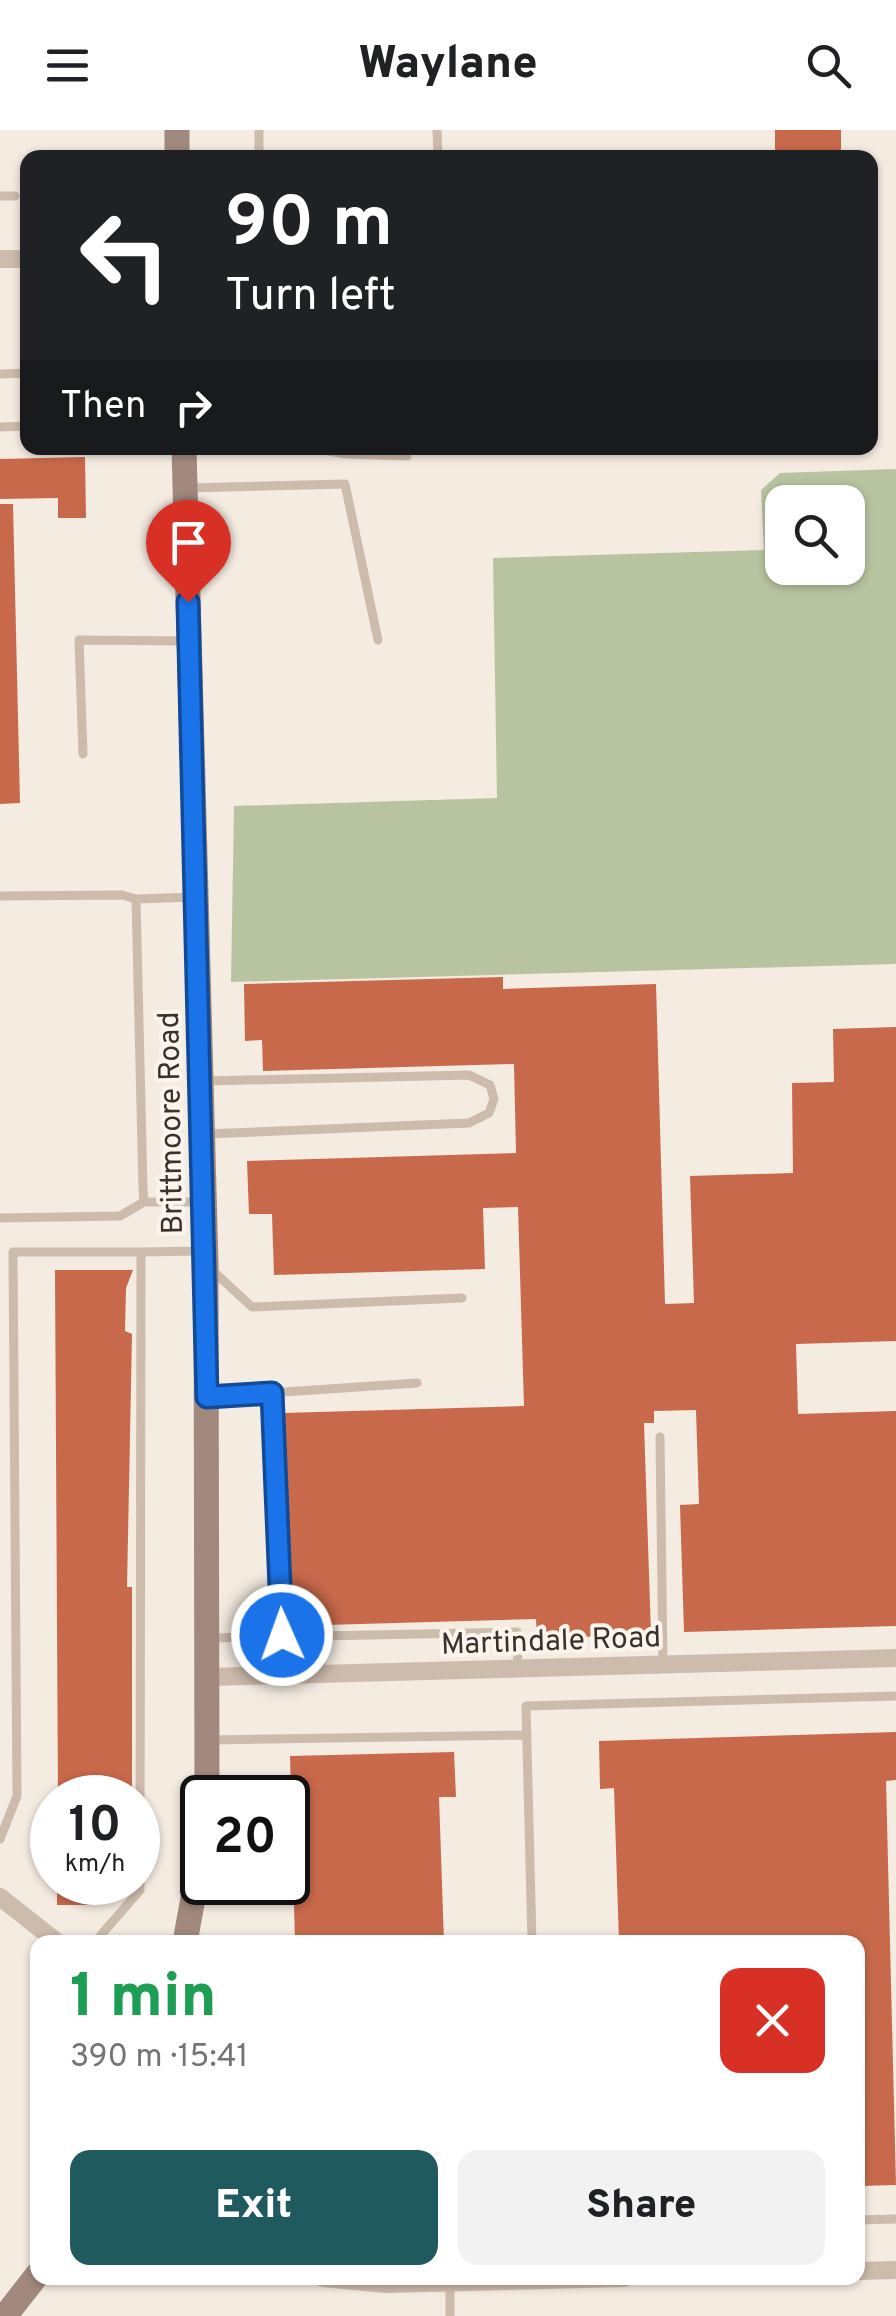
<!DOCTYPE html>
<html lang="en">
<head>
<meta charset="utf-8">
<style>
  :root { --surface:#fff; --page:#f2f2f2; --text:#202124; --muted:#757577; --accent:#1f5a5e }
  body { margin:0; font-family:Overpass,sans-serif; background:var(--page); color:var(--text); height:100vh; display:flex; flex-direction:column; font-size:38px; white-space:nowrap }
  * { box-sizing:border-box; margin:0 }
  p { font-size:32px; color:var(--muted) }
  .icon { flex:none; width:55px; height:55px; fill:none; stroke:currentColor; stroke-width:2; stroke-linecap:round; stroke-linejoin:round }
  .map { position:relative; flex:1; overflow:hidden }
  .details { position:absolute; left:30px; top:1805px; width:835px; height:350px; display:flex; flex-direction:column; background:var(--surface); border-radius:20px; box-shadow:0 2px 8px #0004 }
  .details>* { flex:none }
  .top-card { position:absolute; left:20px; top:20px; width:858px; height:305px; border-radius:20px; box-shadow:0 2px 8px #0004; background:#202124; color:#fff; overflow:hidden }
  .buttons { position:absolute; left:765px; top:355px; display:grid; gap:20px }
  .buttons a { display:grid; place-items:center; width:100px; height:100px; border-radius:20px; background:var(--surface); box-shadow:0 2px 8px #0004; font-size:50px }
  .speed { position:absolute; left:30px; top:1645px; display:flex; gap:20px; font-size:50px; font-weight:700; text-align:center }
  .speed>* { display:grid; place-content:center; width:130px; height:130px; border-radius:50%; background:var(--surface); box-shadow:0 2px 8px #0004; line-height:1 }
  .speed small { font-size:25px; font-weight:400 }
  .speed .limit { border:5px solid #111; border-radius:15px; background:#fff; color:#111 }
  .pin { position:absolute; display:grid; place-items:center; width:85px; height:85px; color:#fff; margin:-102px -42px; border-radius:50% 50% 50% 0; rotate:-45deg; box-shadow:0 0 10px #0007 }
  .pin .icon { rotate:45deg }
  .me { position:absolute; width:110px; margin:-55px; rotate:358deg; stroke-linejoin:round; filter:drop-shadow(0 0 8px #0008) }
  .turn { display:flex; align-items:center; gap:35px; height:210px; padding:0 40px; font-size:45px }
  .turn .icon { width:130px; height:130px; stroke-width:2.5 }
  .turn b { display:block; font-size:70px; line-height:85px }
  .then { display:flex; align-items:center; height:95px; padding:0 40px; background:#0003; gap:20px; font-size:38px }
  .round { display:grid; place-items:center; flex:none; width:105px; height:105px; border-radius:20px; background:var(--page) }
  .summary { display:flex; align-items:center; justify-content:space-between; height:170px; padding:0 40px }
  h1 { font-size:60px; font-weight:800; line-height:75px; color:#1e9e55 }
  .button { display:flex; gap:20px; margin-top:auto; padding:20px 40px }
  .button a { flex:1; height:115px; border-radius:20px; background:var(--accent); color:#fff; font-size:40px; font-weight:800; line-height:115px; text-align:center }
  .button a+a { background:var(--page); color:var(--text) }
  header { display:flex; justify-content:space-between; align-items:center; height:130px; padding:0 40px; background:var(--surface); font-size:45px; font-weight:800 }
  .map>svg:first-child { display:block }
  .green { fill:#b8c4a0; fill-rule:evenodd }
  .building { fill:#c8694b }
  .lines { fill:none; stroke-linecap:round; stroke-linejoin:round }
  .lane { stroke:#cdbbac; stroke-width:9 }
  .street { stroke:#cdbbac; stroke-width:18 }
  .secondary { stroke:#a18a7d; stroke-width:25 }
  .route-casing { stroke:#114b97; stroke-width:25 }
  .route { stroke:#1a73e8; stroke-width:18 }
  .labels { text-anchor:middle; stroke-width:8; stroke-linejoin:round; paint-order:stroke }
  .street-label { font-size:30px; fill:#3b302b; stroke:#fbf5ee }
</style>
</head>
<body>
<header><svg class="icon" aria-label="menu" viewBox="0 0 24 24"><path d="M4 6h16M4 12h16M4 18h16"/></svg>Waylane<svg class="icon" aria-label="search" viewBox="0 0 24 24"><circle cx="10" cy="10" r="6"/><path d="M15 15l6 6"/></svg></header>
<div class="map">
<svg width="896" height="2186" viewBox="0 0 896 2186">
  <rect width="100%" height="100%" fill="#f4ebe1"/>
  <path class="green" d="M896 339V834L231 852 234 676 497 668 493 428 764 420 761 360 780 343ZM782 372H848V438H782Z"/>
  <path class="building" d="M775 0H841V28H775Z
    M85 327 86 388H58V368L0 369V329Z
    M0 374H13L20 673 0 674Z
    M503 847V859L656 854 665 1174 694 1173 690 1046 793 1043 792 953 834 952 833 899 896 897V1211L796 1214 798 1284 896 1281V1496L684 1502 680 1375 699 1374 696 1280 654 1281V1293H644L651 1505 537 1508 536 1489 290 1496 283 1283 524 1276 518 1077 483 1078 485 1139 274 1145 272 1084H249L247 1031 516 1023 514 934 263 941 262 910 245 911 244 854Z
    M55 1140H133L126 1158 125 1201 132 1204 127 1457H132V1668H58Z
    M896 1602V1650L886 1651 896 2055 858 2056V1812H619L614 1658 600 1659 599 1611Z
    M454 1622 456 1667H439L444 1812H295L290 1626Z
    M57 1752H111L102 1775H57Z"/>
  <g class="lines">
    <path class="lane" d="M259 0V28
      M437 0 438 28
      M0 66H15
      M0 244 28 243
      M0 297 28 296
      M314 318 345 324 407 326
      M188 358 345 354 378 510
      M83 624 79 510 187 511
      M0 766 122 765 136 769
      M194 767 136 769 143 1059 144 1072H202
      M205 951 469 945 490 955 494 969 489 983 469 993 206 1004
      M0 1088 120 1086 144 1072
      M141 1122 203 1121
      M212 1140 252 1177 462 1168
      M272 1263 282 1505
      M210 1267 417 1253
      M660 1307 663 1535
      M320 1505 321 1544
      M210 1508 517 1502 518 1539
      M210 1610 527 1605
      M0 1709 17 1666 13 1122H141L140 1760 95 1812
      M532 1812 526 1576 896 1566
      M858 2090 896 2089
      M450 2154V2186"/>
    <path class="street" d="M0 129H28
      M208 1547 896 1528
      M0 1767 57 1812
      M858 2141 896 2140
      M323 2148 386 2154 624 2148"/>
    <path class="secondary" d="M177 0V28
      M184 318 206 1134 207 1668
      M185 1812 202 1719
      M5 2186 38 2144"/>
  </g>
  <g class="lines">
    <defs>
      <path id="route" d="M188 472 207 1267 272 1263 282 1505"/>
    </defs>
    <use href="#route" class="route-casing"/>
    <use href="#route" class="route"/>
  </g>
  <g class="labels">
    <g class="street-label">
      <text transform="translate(170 993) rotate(-91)" y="10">Brittmoore Road</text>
      <text transform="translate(551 1510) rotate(-2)" y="10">Martindale Road</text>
    </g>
  </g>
</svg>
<div class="buttons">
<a><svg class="icon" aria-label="search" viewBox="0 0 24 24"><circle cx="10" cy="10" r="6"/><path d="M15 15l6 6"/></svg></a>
</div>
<div class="speed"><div>10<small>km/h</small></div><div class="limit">20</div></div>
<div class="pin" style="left:188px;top:472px;background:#d93025"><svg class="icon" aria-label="arrive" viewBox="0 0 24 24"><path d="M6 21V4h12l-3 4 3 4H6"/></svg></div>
<svg class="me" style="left:282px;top:1505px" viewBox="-20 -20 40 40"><circle r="17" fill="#1a73e8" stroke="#fff" stroke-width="3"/><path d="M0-11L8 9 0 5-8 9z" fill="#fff"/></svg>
<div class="top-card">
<div class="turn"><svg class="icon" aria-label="left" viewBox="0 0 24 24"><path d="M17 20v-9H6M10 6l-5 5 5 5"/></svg><div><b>90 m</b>Turn left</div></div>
<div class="then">Then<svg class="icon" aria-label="right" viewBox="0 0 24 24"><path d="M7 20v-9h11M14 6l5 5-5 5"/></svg></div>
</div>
<section class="details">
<div class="summary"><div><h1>1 min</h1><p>390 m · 15:41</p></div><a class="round" style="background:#d93025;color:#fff"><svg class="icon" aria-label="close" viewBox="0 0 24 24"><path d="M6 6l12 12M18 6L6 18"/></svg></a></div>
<div class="button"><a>Exit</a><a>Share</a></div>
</section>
</div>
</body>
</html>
